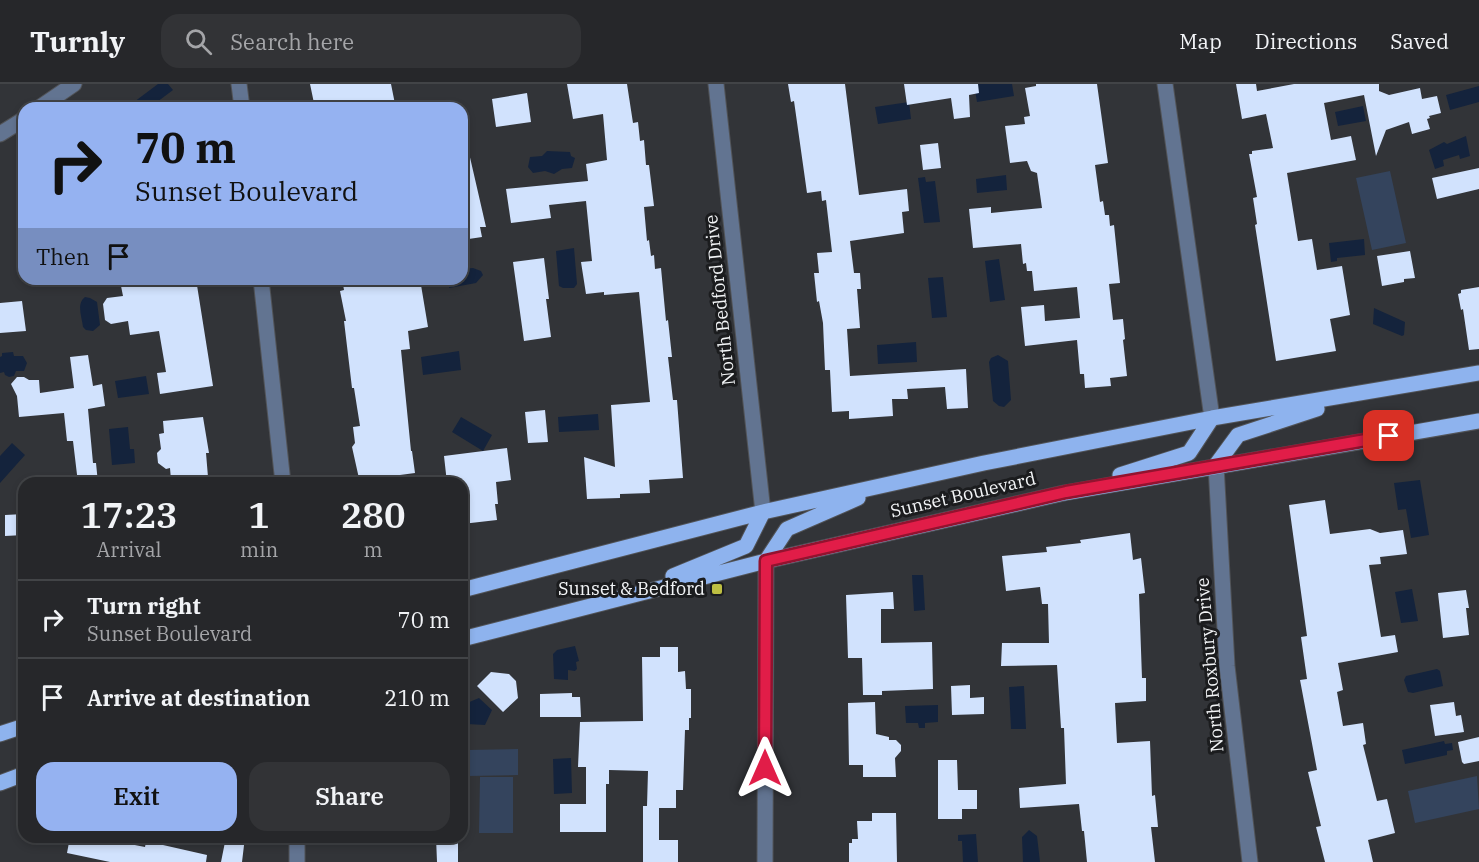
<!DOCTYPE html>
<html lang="en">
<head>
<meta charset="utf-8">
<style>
  :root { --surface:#26272a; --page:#323336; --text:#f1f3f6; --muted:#a4a5a8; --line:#424447; --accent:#95b2f1 }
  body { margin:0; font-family:"IBM Plex Serif",serif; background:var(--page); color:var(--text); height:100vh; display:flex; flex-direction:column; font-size:22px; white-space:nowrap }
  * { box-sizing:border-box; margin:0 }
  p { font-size:20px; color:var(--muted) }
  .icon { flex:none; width:33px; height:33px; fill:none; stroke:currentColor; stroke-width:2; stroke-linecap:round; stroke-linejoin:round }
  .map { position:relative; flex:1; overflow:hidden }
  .details { position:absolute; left:18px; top:393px; width:450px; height:366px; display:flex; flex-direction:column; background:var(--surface); border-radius:18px; box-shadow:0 3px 9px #0003,0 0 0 2px var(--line) }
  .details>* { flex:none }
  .guide { position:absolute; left:18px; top:18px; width:450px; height:183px; border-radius:18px; box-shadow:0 3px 9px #0003,0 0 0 2px var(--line); background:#95b2f1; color:#111; overflow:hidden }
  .pin { position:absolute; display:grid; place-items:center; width:51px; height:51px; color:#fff; margin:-26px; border-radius:12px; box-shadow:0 3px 9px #0006 }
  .me { position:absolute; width:66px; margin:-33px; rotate:0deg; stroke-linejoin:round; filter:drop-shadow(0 0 4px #0008) }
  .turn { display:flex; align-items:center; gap:21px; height:126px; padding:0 18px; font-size:27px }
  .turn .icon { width:78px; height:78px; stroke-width:2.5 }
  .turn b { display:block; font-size:42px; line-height:51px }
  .then { display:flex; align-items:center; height:57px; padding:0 18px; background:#0003; gap:12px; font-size:22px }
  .eta { display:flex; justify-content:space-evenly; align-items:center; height:102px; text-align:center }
  .eta b { font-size:36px; font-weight:600; line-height:42px }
  .button { display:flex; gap:12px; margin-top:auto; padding:12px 18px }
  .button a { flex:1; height:69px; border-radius:18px; background:var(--accent); color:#111; font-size:24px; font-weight:600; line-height:69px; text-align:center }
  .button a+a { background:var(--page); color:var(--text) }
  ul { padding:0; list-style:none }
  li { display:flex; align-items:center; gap:18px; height:78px; padding:0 18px; border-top:2px solid var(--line) }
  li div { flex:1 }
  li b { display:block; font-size:22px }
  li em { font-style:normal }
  header { display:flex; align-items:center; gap:36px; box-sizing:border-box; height:84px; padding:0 30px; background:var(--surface); border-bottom:2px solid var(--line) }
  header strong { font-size:28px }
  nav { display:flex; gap:33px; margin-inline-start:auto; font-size:21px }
  .search { width:420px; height:54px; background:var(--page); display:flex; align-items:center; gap:15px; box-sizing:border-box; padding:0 21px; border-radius:18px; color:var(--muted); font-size:22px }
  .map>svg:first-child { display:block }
  .green { fill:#34445d }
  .water { fill:#14233c }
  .building { fill:#d1e2fd }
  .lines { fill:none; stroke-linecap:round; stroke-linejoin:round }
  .minor-casing { stroke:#515357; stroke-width:17 }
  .major-casing { stroke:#515357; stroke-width:17 }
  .minor { stroke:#627491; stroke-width:15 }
  .major { stroke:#8eb3ee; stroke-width:15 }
  .route-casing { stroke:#92132f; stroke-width:15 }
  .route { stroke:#e11d48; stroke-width:10 }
  .poi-dot { fill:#bebf42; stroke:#1b1c1e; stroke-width:2 }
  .labels { text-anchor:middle; stroke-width:6; stroke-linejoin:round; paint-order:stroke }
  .street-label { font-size:18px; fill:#f3f5f7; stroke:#1b1c1e }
  .poi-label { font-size:18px; fill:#f3f5f7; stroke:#1b1c1e; text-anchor:end }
</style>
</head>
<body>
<header>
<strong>Turnly</strong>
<div class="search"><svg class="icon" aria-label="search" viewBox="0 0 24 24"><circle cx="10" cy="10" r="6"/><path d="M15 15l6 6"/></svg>Search here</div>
<nav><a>Map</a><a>Directions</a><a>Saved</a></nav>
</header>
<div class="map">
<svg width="1479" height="778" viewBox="0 0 1479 778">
  <rect width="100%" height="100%" fill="#323438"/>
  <path class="green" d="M1390 87 1406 159 1372 166 1356 94Z
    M518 665V691L467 692V666Z
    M1477 692 1479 725 1415 739 1408 707Z
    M480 693H513V749H479Z"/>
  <path class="water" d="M158 0H168L173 6 149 24H139L134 18Z
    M974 0H1012L1014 12 977 18Z
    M1479 2V18L1450 26 1446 11Z
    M909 18 911 35 878 40 875 23Z
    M1363 22 1366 37 1338 42 1335 28Z
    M1466 52 1470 72 1460 75 1459 71 1443 76 1444 82 1435 85 1429 66 1444 58 1447 60Z
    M547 67 570 68 571 72 575 74 572 84 562 85 554 90 545 87 533 89 528 83 530 73 542 72Z
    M1006 91 1007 106 977 109 976 95Z
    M925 93 926 98 935 97 940 138 924 139 918 94Z
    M1364 155 1365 171 1337 174V177L1331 178 1329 159Z
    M574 164 577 200 574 204H563L559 202 556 167Z
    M999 175 1005 216 990 218 985 177Z
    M473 184 481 187 483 191 476 199 449 204V201L443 199V195H462V185Z
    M943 193 947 233 932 234 928 194Z
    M85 213 90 214 97 218 100 241 93 247 86 246 83 243C82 233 76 220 85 213Z
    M1374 224 1405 238 1404 251 1402 252 1373 240Z
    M916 258 917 278 878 280 877 261Z
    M459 267 461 286 423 291 421 273Z
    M13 268 14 272H23L27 279 24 287H16L14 292 9 293 5 291 4 288 0 289V273L2 272V269Z
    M998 271 1008 277 1011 316 1004 323 999 322 993 317 989 278 991 274Z
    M146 292 149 310 118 314 115 297Z
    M598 330 599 346 559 348 558 333Z
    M461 333 492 351 483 367 452 348Z
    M128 343 130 365H134L135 379 112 381 109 345Z
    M12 359 25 371 0 399V372Z
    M1420 396 1429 451 1411 454 1406 425 1398 426 1394 399Z
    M912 491H923L925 526 914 527Z
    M1412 505 1418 537 1401 539 1395 508Z
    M575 562 579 577 576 578 577 585 575 587 568 586V596L554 595 553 570 557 566Z
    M1437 585 1440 587 1443 602 1413 609 1408 608 1404 596 1406 592Z
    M1024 602 1026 645H1011L1009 603Z
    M479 614 492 626 485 641 467 640 465 626 467 619Z
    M938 621V638L925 639V644H919L918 639H906L905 622Z
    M1444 657 1445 660 1452 659 1453 666 1447 667V671L1405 680 1402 666Z
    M571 674 572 709 554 710 553 675Z
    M1029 746 1037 752 1040 778H1023L1022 753Z
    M976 750 978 778H963L962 757H958V751Z"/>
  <path class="building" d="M310 0H391L395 20 377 24H315Z
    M567 0H627L633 39 638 38 640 57 644 56 646 81H649L654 122 644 123 647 157 649 156 651 172 654 171 655 185 661 184 666 237 668 236 672 273H668L673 316H677L683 394 649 396 650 409 620 410V414L587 415 584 373 615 383 611 321 650 318 639 208 604 211V208L586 210 581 178 592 177 586 117 549 121 551 134 511 139 506 105 588 97 586 80 607 76 603 30 573 35Z
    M788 0H845L859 111 907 105 909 127 902 128 904 149 850 157 854 189H860L861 205H857L860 244 847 245 850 292 966 285 968 324 947 325 945 303 907 305 908 315H892L893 332 849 335V327L832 328 830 286H825L823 239 819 217 817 218 814 189H819L817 169 832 168 826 116 822 117 821 107 807 109 794 17 791 18Z
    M904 0H978L979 9 969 11 970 33 954 35 951 14 907 21Z
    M1036 0H1097L1108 79 1095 81 1100 118 1103 117 1105 131H1109L1110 142 1114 141 1120 199 1109 200 1113 236 1123 235 1125 255 1123 256 1127 292 1110 294 1111 302 1085 304 1084 290H1080L1077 256 1025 262 1021 223 1044 221 1045 237 1080 234 1077 203 1034 207 1032 187H1027L1026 179 1023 180 1021 160 973 164 969 125 991 123V129L1042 124 1037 89 1031 87 1027 77 1010 79 1005 42 1025 40 1024 33 1030 32 1025 4 1036 2Z
    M1236 0H1256L1257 7 1294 0H1379V7L1389 11 1420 4 1422 15 1437 12 1441 29 1429 32 1430 34 1427 35 1430 45 1412 50 1409 38 1386 46 1376 72 1364 11 1324 19 1331 56 1351 52 1356 76 1287 89 1298 157 1312 155 1317 186 1342 182 1350 231 1330 235 1336 267 1276 277 1255 141 1257 140 1253 114 1257 113 1249 70H1252V67L1273 64 1266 30 1242 35Z
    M527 9 531 38 496 43 492 15Z
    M938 59 941 84 923 86 920 61Z
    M469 69 486 143H480L482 153 462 156V70Z
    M1479 84V105L1437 115 1432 94Z
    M1410 167 1415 194 1404 195V198L1382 202 1377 172Z
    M544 174 549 215H546L551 253 524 257 513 178Z
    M131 195H196L213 302 160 310 157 289 166 288 159 247 130 251 128 237 111 240 105 236 103 220 107 214 123 212 120 197Z
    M342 195H420L428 243 408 247 410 265 401 266 411 367H412L415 389 400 391 401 395 376 399H360L352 363 355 359 353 343 360 342 354 304H352L344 237H346L340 207 344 206Z
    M1479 203V265L1469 266 1463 225 1461 226 1458 210 1461 209V206Z
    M22 217 26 247 0 249V219Z
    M88 271 93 302 102 300 105 322 88 325 93 379H96L98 399H78L73 357H67L64 329 19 333 17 312 11 300 17 293H24L29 296H39L40 309 74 304 70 273Z
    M545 326 548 358 528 359 525 328Z
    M203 333 209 369H206L208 393 171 396 170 384 166 385 158 379 157 369 161 365 159 350 164 349 163 337Z
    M507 364 511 396 496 398 498 420H495L497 436 462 440V399H447L444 372Z
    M1325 416 1330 450 1370 445 1380 449 1403 446 1407 470 1380 473 1381 480 1369 481 1381 553 1395 551 1398 568 1338 579 1343 606 1337 608 1343 642 1363 639 1366 660 1363 661 1377 717 1387 715 1395 749 1368 756 1373 778H1325L1316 743 1321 742 1308 688 1317 686 1300 596 1307 595 1301 553 1307 552 1289 421Z
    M24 430V451L5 452V431Z
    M1130 449 1133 476 1141 474 1145 509 1139 510 1142 594H1146V617L1115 619 1117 659 1150 657 1152 712 1155 711 1158 743H1151L1155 778H1087L1084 747H1082L1079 720 1020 724 1019 704 1066 700 1064 644H1061L1057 581 1001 582 1002 559H1049L1048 520H1042L1040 503 1006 507 1002 472 1047 468 1046 463 1081 459 1080 456Z
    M1466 506 1469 524H1466L1469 551 1443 554 1438 509Z
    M893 508 894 525H881V559L932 558 933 605 882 607V611H863L862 574H848L846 511Z
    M660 563H678V588L685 587 686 605H691V634H689V646H685L683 706H676V724H659V756H678V778H643V722H647L648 687 609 686V700H606V748H560V720H586V683H578L580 638 643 637 642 573H660Z
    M491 588 509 590 516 597 518 614 503 628 477 602Z
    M970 601V614L984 613V630L952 631 951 602Z
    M572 609V613H580L581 633H540V610Z
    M875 618 876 650 889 653V656H896L901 661V667L895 674 896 693H863V681H849L848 619Z
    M1454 618 1456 632 1461 631 1464 648 1435 652 1430 621Z
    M1479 653V677L1464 680 1462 678 1458 658Z
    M938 676H957L958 706H977V725H962V735H938Z
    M872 729H896L897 778H849V759H852V755H858L857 737H872Z
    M70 753H94L145 763 147 753H164L163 761 207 771 206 778H110L67 769Z
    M226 753H245L242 778H221Z
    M436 753H458V778H437Z"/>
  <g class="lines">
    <defs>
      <path id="minor" d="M239 0 242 24
        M716 0 763 428
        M1165 0 1212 334
        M39 24 74 0
        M0 50 24 35
        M261 195 283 399
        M1216 381 1227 582 1250 778
        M297 778V753
        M765 778 766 477"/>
      <path id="major" d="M1216 381 1238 351 1317 325
        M1120 391 1189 369 1212 334
        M766 477 787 445 858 414
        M673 492 746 462 763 428
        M462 506 763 428 984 379 1212 334 1479 289
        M462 555 766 477 1064 409 1479 337
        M0 650 24 642
        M0 699 24 690"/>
    </defs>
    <use href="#minor" class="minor-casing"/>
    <use href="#major" class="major-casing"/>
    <use href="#minor" class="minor"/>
    <use href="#major" class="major"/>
  </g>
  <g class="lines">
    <defs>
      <path id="route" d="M765 684 766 477 1066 408 1389 352"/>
    </defs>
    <use href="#route" class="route-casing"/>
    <use href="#route" class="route"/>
  </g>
  <rect class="poi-dot" x="711" y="499" width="12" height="12" rx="3"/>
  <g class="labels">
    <g class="street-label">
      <text transform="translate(720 216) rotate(-96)" y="6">North Bedford Drive</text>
      <text transform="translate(963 411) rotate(-13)" y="6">Sunset Boulevard</text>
      <text transform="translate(1210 581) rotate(-95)" y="6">North Roxbury Drive</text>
    </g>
    <g class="poi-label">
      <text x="705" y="511">Sunset &amp; Bedford</text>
    </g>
  </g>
</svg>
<div class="pin" style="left:1389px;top:352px;background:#d93025"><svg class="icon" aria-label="arrive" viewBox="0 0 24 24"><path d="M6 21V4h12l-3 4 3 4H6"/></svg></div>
<svg class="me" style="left:765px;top:684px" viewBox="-20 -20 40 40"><path d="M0-17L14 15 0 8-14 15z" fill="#e11d48" stroke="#fff" stroke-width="4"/></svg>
<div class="guide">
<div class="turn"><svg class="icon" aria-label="right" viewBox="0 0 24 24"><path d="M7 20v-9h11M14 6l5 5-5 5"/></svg><div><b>70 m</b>Sunset Boulevard</div></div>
<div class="then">Then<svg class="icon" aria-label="arrive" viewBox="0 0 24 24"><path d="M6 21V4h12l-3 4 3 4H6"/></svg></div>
</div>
<section class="details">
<div class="eta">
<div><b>17:23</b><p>Arrival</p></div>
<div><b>1</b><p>min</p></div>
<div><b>280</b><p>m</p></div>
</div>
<ul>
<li><svg class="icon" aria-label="right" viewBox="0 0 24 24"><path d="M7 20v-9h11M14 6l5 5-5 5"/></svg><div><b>Turn right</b><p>Sunset Boulevard</p></div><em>70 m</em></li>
<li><svg class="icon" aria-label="arrive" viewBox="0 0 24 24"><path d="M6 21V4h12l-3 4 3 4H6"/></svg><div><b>Arrive at destination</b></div><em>210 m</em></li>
</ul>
<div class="button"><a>Exit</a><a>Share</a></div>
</section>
</div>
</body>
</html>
